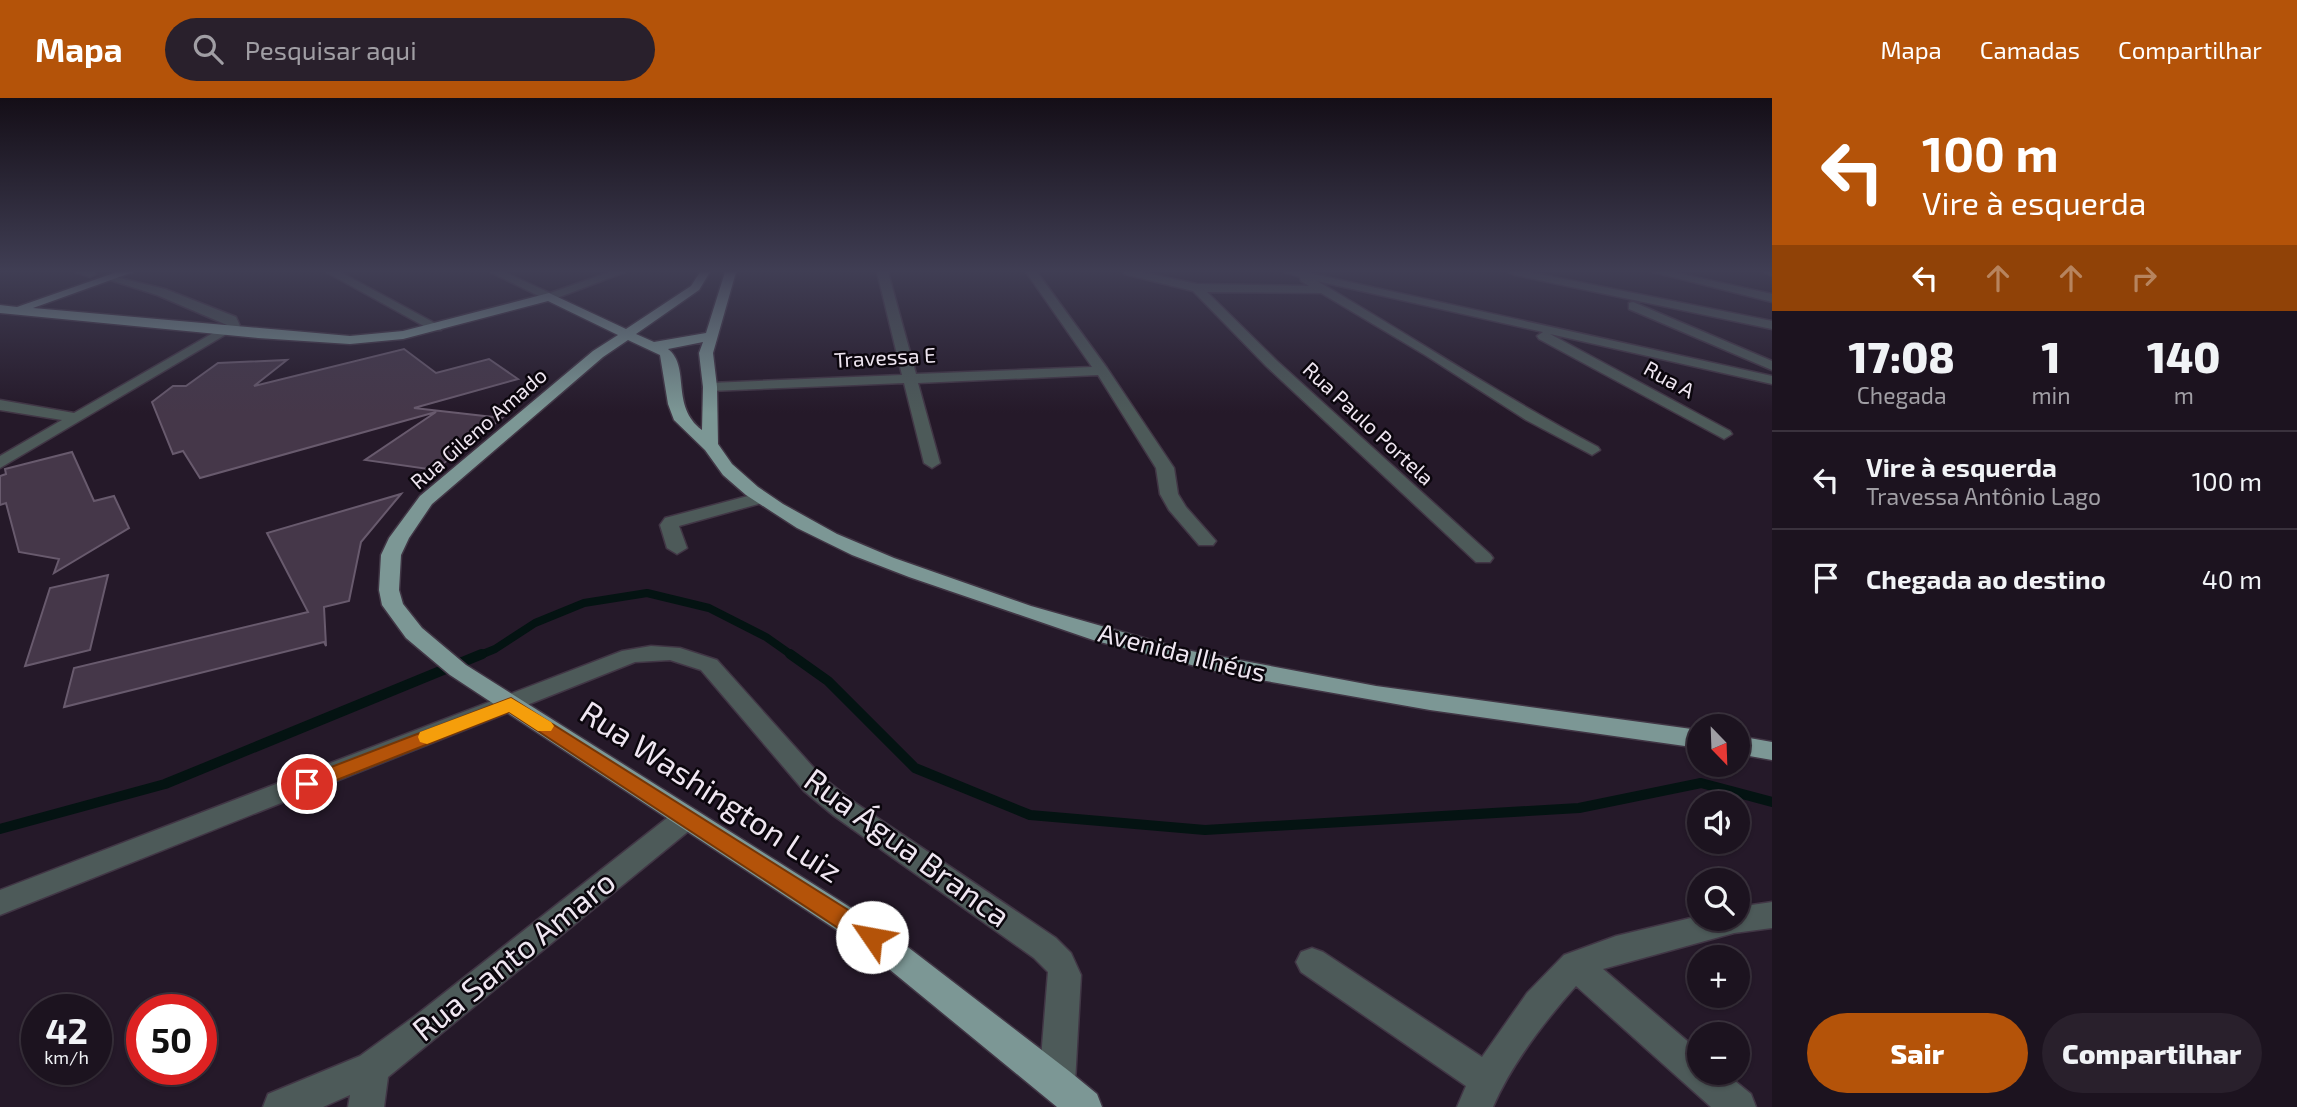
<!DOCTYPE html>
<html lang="pt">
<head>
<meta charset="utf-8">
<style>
  :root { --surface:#1c131f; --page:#29202c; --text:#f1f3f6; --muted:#a09ea4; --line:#3a323d; --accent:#b45309 }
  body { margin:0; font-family:"Exo 2",sans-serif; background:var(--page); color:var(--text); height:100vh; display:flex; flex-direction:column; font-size:26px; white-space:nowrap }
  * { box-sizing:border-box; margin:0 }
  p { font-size:23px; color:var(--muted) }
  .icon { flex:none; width:38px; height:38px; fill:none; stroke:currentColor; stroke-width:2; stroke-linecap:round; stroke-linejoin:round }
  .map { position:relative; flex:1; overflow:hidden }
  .panel { display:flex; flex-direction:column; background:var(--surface); width:525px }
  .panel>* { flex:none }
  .guide { background:#b45309; color:#fff; overflow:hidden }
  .needle { width:46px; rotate:157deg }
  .controls { position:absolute; left:1687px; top:616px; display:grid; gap:14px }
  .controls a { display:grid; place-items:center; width:63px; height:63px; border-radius:50%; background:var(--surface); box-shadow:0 2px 5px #0004,0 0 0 2px var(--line); font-size:35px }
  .speed { position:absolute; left:21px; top:896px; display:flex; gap:14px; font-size:35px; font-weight:700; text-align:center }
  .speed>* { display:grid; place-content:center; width:91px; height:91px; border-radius:50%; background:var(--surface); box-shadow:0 2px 5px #0004,0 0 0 2px var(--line); line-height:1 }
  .speed small { font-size:18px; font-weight:400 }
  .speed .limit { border:10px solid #d22; background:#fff; color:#111 }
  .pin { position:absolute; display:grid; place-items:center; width:60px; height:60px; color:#fff; margin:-30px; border:4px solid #fff; border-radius:50%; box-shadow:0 2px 7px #0007 }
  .me { position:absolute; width:77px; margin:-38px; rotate:303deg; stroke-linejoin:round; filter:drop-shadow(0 0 5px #0008) }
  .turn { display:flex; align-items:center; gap:24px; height:147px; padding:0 35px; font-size:32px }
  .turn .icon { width:91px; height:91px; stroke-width:2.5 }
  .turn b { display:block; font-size:49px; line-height:60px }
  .lanes { display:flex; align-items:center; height:66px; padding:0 35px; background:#0003; justify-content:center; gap:35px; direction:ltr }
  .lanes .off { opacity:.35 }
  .eta { display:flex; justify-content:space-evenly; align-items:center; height:119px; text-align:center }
  .eta b { font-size:42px; font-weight:800; line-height:49px }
  .action { display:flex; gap:14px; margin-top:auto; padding:14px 35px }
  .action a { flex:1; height:80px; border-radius:42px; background:var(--accent); color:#fff; font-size:28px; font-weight:800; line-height:80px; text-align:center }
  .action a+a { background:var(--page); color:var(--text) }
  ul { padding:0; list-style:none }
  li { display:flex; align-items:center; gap:21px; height:98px; padding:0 35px; border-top:2px solid var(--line) }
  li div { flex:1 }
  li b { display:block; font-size:26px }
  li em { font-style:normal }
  header { display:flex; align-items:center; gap:42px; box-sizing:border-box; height:98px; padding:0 35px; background:var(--accent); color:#fff }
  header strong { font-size:33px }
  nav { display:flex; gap:38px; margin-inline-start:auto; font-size:24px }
  .search { width:490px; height:63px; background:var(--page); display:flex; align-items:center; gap:18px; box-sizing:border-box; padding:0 24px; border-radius:38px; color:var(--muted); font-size:26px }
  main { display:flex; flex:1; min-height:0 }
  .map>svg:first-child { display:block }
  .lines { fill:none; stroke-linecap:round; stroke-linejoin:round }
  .stream-far1 { stroke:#041312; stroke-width:8 }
  .stream { stroke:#041312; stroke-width:10 }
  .building { fill:#453749; stroke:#685a6d; stroke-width:2 }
  .minor-casing { stroke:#413645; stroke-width:3 }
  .major-casing { stroke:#413645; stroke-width:3 }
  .minor { fill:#4d5a59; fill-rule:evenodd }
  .major { fill:#7c9795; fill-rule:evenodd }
  .route { fill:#b45309; stroke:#753606; stroke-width:2 }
  .slow { fill:#f59e0b }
  .labels { text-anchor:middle; stroke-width:5; stroke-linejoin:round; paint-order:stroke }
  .far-street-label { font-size:21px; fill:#efe6f1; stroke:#0b060d }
  .street-label { font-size:26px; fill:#efe6f1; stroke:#0b060d }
  .near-street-label { font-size:32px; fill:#efe6f1; stroke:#0b060d }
</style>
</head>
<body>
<header>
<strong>Mapa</strong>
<div class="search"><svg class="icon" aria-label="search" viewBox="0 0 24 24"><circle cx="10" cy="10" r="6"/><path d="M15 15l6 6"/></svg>Pesquisar aqui</div>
<nav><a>Mapa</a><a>Camadas</a><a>Compartilhar</a></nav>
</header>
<main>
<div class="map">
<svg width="1772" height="1009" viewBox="0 0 1772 1009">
  <rect width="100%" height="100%" fill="#251929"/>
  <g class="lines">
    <path class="stream-far1" d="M478 558 495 551 535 525 584 505 647 495 709 510 766 539 793 558"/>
    <path class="stream" d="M790 556 828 583 915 670 1030 717 1205 732 1579 710 1701 685 1772 704
      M0 731 165 686 482 556"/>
  </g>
  <path class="building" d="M404 251 436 275 489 261 518 281 414 310 502 320 435 372 365 362 436 314 200 380 183 353 173 356 152 304 173 288H186L218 265 287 262 254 288Z
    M72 354 94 403 114 398 129 430 54 475 59 461 19 454 6 405 0 407V378L6 376 5 371Z
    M401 396 361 444 349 503 324 509 326 548 324 544 64 609 74 570 308 514 267 435Z
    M108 477 90 552 25 568 50 490Z"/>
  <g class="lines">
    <defs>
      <path id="minor" d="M75 174H94L96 176 90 179Z
        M326 174H340L442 229 441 232H431Z
        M490 174H504L550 195 610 174H625L549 203Z
        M877 174H888L916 276 1092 269 1026 174H1037L1107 270 1174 370 1178 396 1186 409 1216 443 1213 447H1199L1169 412 1160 396 1156 370 1098 277 918 285 940 365 932 370 924 365 904 285 710 293 703 289 710 285 902 277Z
        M1123 174H1141L1197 186 1309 188 1301 183 1300 179 1285 174H1304L1772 278V286L1550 236 1730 333 1732 336 1724 341 1539 241 1537 238 1543 234 1317 183C1411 238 1502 298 1598 349L1600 352 1592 357 1526 322 1425 257 1321 195 1207 194 1276 262 1490 456 1493 460 1490 464H1476L1266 268 1193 193 1124 176Z
        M1509 174H1529L1772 223V231L1515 177Z
        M1653 174H1672L1772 196V204Z
        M1764 174H1772V178Z
        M107 177 165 191 236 219 240 228 0 370V358L62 322 0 312V302L74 315 227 227 157 197 107 181Z
        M1633 204 1772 263V272L1629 211V205Z
        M763 394 772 399 769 403 679 428 687 450 677 456 667 450 660 427 665 420Z
        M651 548 680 550 717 562 822 679 854 704 1056 840 1071 855 1081 877 1075 985 1069 997 1057 1002 1045 997 1039 985 1048 874 1034 860 834 718 804 693 701 572 670 562 635 564 0 817V792L622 553Z
        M686 710 696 713 700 720 696 727 388 979 384 1009H348L350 997 323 1009H263L268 996 360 958 415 918 676 713Z
        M1772 804V830L1734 835 1603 871 1699 953V975H1725L1751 996 1756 1009H1711L1576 888C1545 923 1512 965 1493 1009H1457L1466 988 1301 874 1296 864 1301 854 1312 850 1323 854 1482 959 1527 895 1564 857 1616 838 1699 818V821H1738V809Z"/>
      <path id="major" d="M117 174H133L33 210 350 238 403 233 549 195 626 231 691 188 700 174H710L699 192 636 236 654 244 706 235 725 174H736L713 255 717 289 718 346 732 366 758 389 783 406 837 436 894 460 1031 508 1186 552 1376 588 1699 632V650L1430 612 1227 576 1096 543 909 479 852 457 797 430 746 397 723 377 705 352 674 322 668 306 660 257 628 242 603 259 432 406 409 440 401 457 399 492 403 506 422 530 466 567 883 830 1069 973 1097 996 1102 1009H1057L861 848 450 577 406 540 382 507 379 492 381 457 389 440 420 398 593 253 618 237 548 203 403 241 350 246 258 240 0 215V207L17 209ZM703 244 699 255 703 289 702 332C670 308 691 269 668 251Z
        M1738 638 1772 644V662L1738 656Z"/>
    </defs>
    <use href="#minor" class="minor-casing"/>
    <use href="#major" class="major-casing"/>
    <use href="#minor" class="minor"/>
    <use href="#major" class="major"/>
  </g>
  <linearGradient id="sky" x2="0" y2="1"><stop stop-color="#140e17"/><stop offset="0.55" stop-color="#403e54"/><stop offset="1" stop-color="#403e54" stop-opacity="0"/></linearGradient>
  <rect width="1772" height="315" fill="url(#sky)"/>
  <path class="route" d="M511 600 880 832 884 839 880 847 872 850 864 847 509 614 314 691 307 693 300 691 297 686 300 681Z"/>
  <path class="slow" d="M511 600 551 624 554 628 551 633H538L509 614 427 646 420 644 418 639 420 634Z"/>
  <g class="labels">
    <g class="far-street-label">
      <text transform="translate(885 260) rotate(-3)" y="7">Travessa E</text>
      <text transform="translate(1669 282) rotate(29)" y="7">Rua A</text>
      <text transform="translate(1368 326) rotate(43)" y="7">Rua Paulo Portela</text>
      <text transform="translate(479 331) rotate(-41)" y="7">Rua Gileno Amado</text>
    </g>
    <g class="street-label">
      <text transform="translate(1182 555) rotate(14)" y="9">Avenida Ilhéus</text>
    </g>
    <g class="near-street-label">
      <text transform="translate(711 694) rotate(33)" y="11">Rua Washington Luiz</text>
      <text transform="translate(907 750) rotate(36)" y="11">Rua Água Branca</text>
      <text transform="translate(514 858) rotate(-39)" y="11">Rua Santo Amaro</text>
    </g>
  </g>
</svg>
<div class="controls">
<a><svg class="needle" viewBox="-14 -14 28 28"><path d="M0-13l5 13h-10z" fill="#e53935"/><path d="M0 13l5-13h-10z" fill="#a09ea4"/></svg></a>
<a><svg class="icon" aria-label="sound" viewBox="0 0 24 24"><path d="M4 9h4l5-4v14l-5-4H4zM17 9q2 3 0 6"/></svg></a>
<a><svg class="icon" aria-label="search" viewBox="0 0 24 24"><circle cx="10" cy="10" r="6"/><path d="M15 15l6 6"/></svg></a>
<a>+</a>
<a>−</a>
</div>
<div class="speed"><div>42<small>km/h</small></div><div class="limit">50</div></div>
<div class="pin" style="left:307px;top:686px;background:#d93025"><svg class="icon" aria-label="arrive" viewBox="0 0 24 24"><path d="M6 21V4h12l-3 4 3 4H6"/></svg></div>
<svg class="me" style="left:872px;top:839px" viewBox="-20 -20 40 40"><circle r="19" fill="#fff"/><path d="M0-13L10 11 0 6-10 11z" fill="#b45309"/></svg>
</div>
<section class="panel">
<div class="guide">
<div class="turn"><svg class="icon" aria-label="left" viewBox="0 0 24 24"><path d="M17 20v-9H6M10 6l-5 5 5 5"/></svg><div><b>100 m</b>Vire à esquerda</div></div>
<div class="lanes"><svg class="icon" aria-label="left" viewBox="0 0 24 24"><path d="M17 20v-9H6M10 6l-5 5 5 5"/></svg><svg class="icon off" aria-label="ahead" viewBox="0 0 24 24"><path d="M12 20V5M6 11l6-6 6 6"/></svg><svg class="icon off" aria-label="ahead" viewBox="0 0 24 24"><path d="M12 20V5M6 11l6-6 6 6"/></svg><svg class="icon off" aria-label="right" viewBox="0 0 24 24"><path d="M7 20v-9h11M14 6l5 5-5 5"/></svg></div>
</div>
<div class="eta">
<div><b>17:08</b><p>Chegada</p></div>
<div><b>1</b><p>min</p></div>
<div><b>140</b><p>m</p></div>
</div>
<ul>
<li><svg class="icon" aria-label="left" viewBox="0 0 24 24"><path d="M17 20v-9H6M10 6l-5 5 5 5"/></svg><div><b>Vire à esquerda</b><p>Travessa Antônio Lago</p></div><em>100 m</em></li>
<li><svg class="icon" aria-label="arrive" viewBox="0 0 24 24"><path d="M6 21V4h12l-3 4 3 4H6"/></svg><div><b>Chegada ao destino</b></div><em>40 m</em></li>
</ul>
<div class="action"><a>Sair</a><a>Compartilhar</a></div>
</section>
</main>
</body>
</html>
